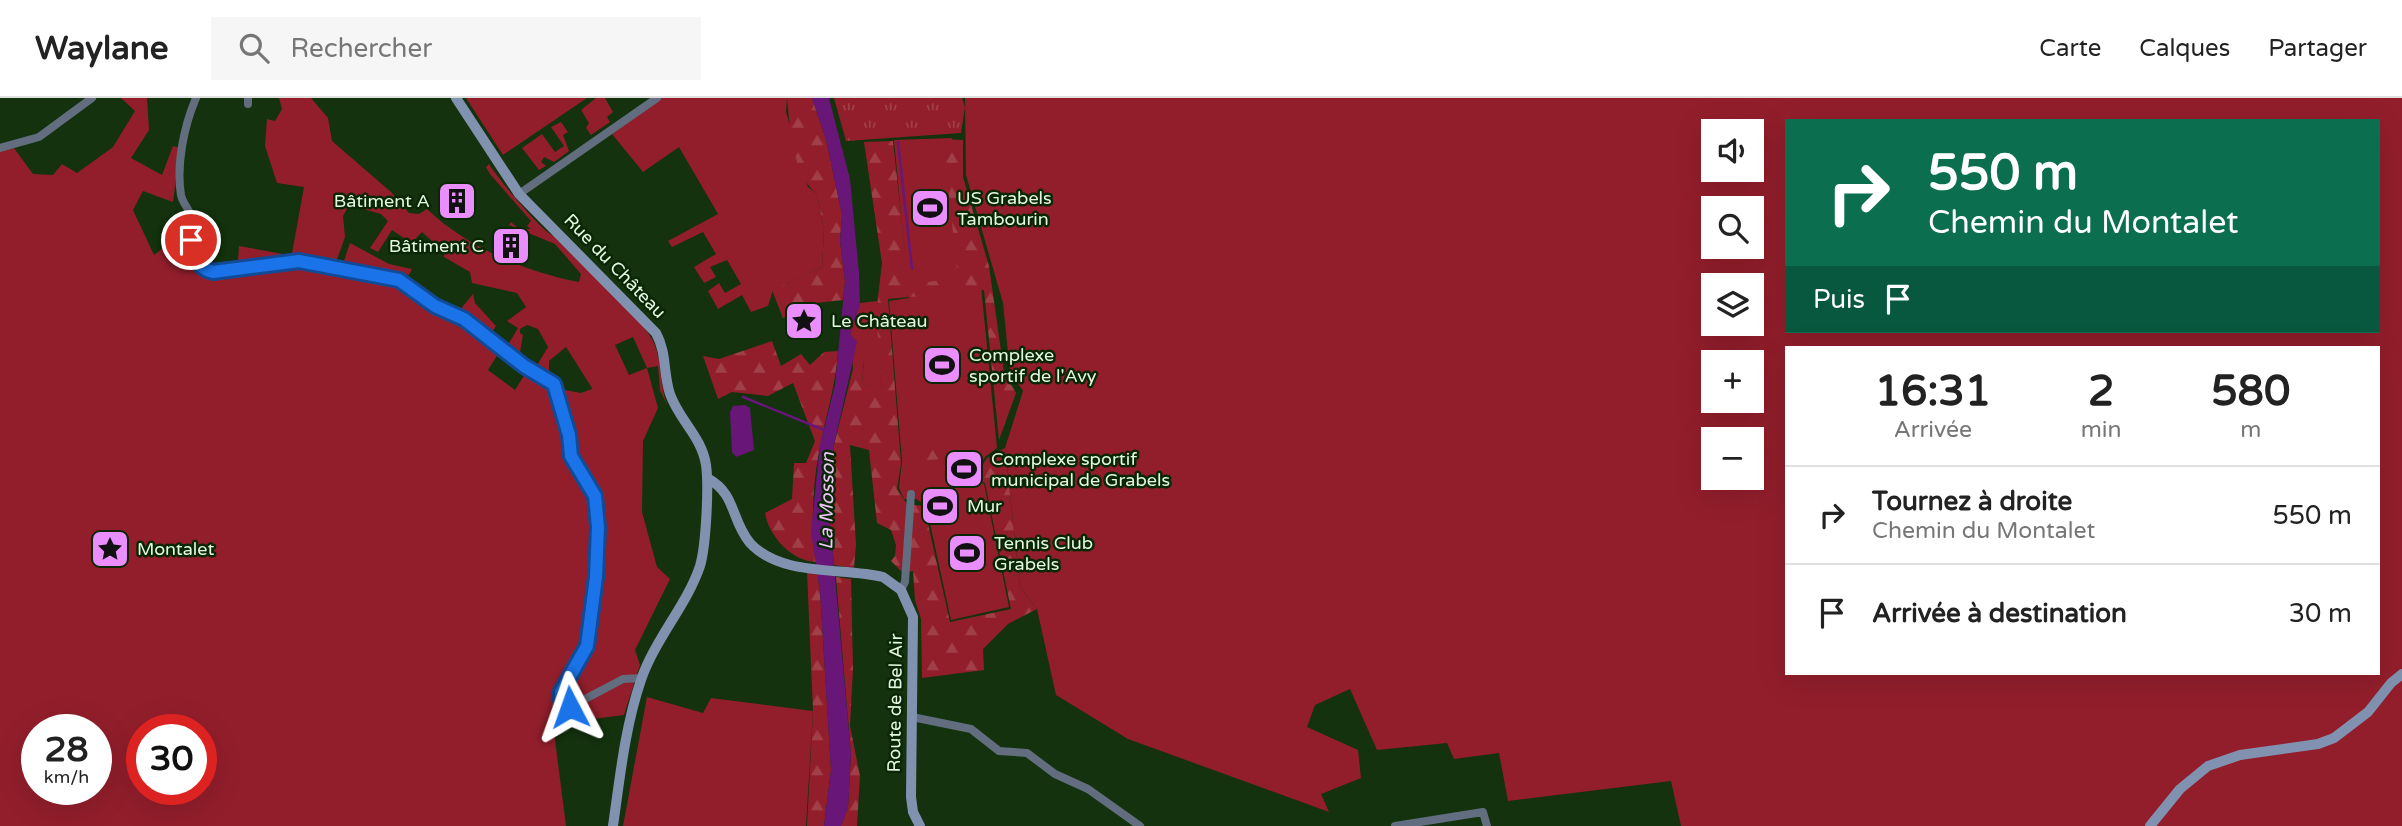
<!DOCTYPE html>
<html lang="fr">
<head>
<meta charset="utf-8">
<style>
  :root { --surface:#fff; --page:#f6f6f6; --text:#222; --muted:#767676; --line:#e0e0e0 }
  body { margin:0; font-family:"Varela Round",sans-serif; background:var(--page); color:var(--text); height:100vh; display:flex; flex-direction:column; font-size:26px; white-space:nowrap }
  * { box-sizing:border-box; margin:0 }
  p { font-size:23px; color:var(--muted) }
  .icon { flex:none; width:38px; height:38px; fill:none; stroke:currentColor; stroke-width:2; stroke-linecap:round; stroke-linejoin:round }
  .map { position:relative; flex:1; overflow:hidden }
  .panel { position:absolute; left:1785px; top:248px; width:595px; height:329px; display:flex; flex-direction:column; background:var(--surface); border-radius:0px; box-shadow:0 7px 28px #0002 }
  .panel>* { flex:none }
  .top-card { position:absolute; left:1785px; top:21px; width:595px; height:214px; border-radius:0px; box-shadow:0 7px 28px #0002; background:#0b6e4f; color:#fff; overflow:hidden }
  .fabs { position:absolute; left:1701px; top:21px; display:grid; gap:14px }
  .fabs a { display:grid; place-items:center; width:63px; height:63px; border-radius:0px; background:var(--surface); box-shadow:0 7px 28px #0002; font-size:35px }
  .speed { position:absolute; left:21px; top:616px; display:flex; gap:14px; font-size:35px; font-weight:700; text-align:center }
  .speed>* { display:grid; place-content:center; width:91px; height:91px; border-radius:50%; background:var(--surface); box-shadow:0 7px 28px #0002; line-height:1 }
  .speed small { font-size:18px; font-weight:400 }
  .speed .limit { border:10px solid #d22; background:#fff; color:#111 }
  .pin { position:absolute; display:grid; place-items:center; width:60px; height:60px; color:#fff; margin:-30px; border:4px solid #fff; border-radius:50%; box-shadow:0 2px 7px #0007 }
  .me { position:absolute; width:77px; margin:-38px; rotate:356deg; stroke-linejoin:round; filter:drop-shadow(0 0 5px #0008) }
  .turn { display:flex; align-items:center; gap:24px; height:147px; padding:0 28px; font-size:32px }
  .turn .icon { width:91px; height:91px; stroke-width:2.5 }
  .turn b { display:block; font-size:49px; line-height:60px }
  .then { display:flex; align-items:center; height:66px; padding:0 28px; background:#0003; gap:14px; font-size:26px }
  .eta { display:flex; justify-content:space-evenly; align-items:center; height:119px; text-align:center }
  .eta b { font-size:42px; font-weight:800; line-height:49px }
  ul { padding:0; list-style:none }
  li { display:flex; align-items:center; gap:21px; height:98px; padding:0 28px; border-top:2px solid var(--line) }
  li div { flex:1 }
  li b { display:block; font-size:26px }
  li em { font-style:normal }
  header { display:flex; align-items:center; gap:42px; box-sizing:border-box; height:98px; padding:0 35px; background:var(--surface); border-bottom:2px solid var(--line) }
  header strong { font-size:33px }
  nav { display:flex; gap:38px; margin-inline-start:auto; font-size:24px }
  .search { width:490px; height:63px; background:var(--page); display:flex; align-items:center; gap:18px; box-sizing:border-box; padding:0 24px; border-radius:0px; color:var(--muted); font-size:26px }
  .map>svg:first-child { display:block }
  .green { fill:#921e2b; fill-rule:evenodd }
  .forest { fill:url(#forest-firs) }
  .park { fill:url(#park-tufts) }
  .water { fill:#681678 }
  .lines { fill:none; stroke-linecap:round; stroke-linejoin:round }
  .stream { stroke:#681678; stroke-width:2.5 }
  .street { stroke:#626d7f; stroke-width:8 }
  .secondary { stroke:#8192b0; stroke-width:10 }
  .route-casing { stroke:#114b97; stroke-width:18 }
  .route { stroke:#1a73e8; stroke-width:12 }
  .labels { text-anchor:middle; stroke-width:5; stroke-linejoin:round; paint-order:stroke }
  .poi-label { font-size:18px; fill:#e4f7e1; stroke:#092704; text-anchor:start }
  .street-label { font-size:18px; fill:#e4f7e1; stroke:#092704 }
  .water-label { font-size:19px; font-style:italic; fill:#edc6f6; stroke:#092704 }
</style>
</head>
<body>
<header>
<strong>Waylane</strong>
<div class="search"><svg class="icon" aria-label="search" viewBox="0 0 24 24"><circle cx="10" cy="10" r="6"/><path d="M15 15l6 6"/></svg>Rechercher</div>
<nav><a>Carte</a><a>Calques</a><a>Partager</a></nav>
</header>
<div class="map">
<svg width="2402" height="728" viewBox="0 0 2402 728">
  <defs>
    <pattern id="forest-firs" width="22" height="20" patternUnits="userSpaceOnUse" patternTransform="scale(1.75)"><rect width="22" height="20" fill="#921e2b"/><path d="M5 1l3.5 6h-7zM16 11l3.5 6h-7z" fill="#a13f49"/></pattern>
    <pattern id="park-tufts" width="24" height="20" patternUnits="userSpaceOnUse" patternTransform="scale(1.75)"><rect width="24" height="20" fill="#921e2b"/><path d="M3 7l-1-3M5 7V3M7 7l1-3M15 17l-1-3M17 17v-4M19 17l1-3" fill="none" stroke="#a13f49"/></pattern>
  </defs>
  <rect width="100%" height="100%" fill="#13320d"/>
  <path class="green" d="M121 0H147L149 32 131 60 162 77 173 48 180 50 173 104 143 93 133 112 154 157 176 140 200 177 214 182 300 169 379 181 449 219 498 256 488 272 515 292 525 276 530 279 548 249 538 231 527 227 520 231V235L523 237 520 254 527 262 524 265 506 250 518 230 507 223 526 209 517 195 472 185 470 174 444 159V154L422 134 411 145 392 132 378 154 370 150 388 123 381 116 349 107 343 118 345 139 336 164 291 161 304 89 277 85 265 48 267 21 275 23 282 11 279 0H311L328 20 332 43 391 94 409 115 419 116 427 111C467 149 525 174 579 184L581 176 555 146 509 127 511 124 519 131H531L527 128 531 123 490 76 486 69 489 66C499 82 543 135 554 138 578 162 642 218 654 245 663 266 659 289 668 309L660 292 658 268 647 270 658 310 643 343 642 414 657 469 670 481 635 552 640 567 624 617 553 626 566 728H0V53L14 50 33 76 53 77 62 66 77 75 113 49 135 13ZM633 239 647 270 629 277 615 247ZM566 249 592 290V291L581 295 549 289V263ZM37 632H96V691H37ZM142 632H201V691H142Z
    M466 0H587L503 57Z
    M596 0H605L613 14 607 19 610 24 591 37 586 30 589 25 581 12Z
    M661 0H787L786 14 808 89 817 96 824 132 822 169 773 192 768 208 751 214 742 197 718 211 708 193 719 185 725 195 741 186 727 162 710 169 716 179 704 185 694 169 716 156 703 134 672 149 668 143 718 116 679 49 643 74 612 36Z
    M965 0H2402V728H1681L1671 683 1508 703 1499 655 1454 661 1447 645 1377 652 1350 591 1315 607 1307 629 1358 652 1361 680 1321 696 1329 714 1128 641 1056 597 1037 511 1020 489 1005 350 1023 293 1010 274 1003 205 966 77ZM1787 23H2378V233H1787ZM1713 33H1752V72H1713ZM1713 110H1752V149H1713ZM1713 187H1752V226H1713ZM1787 250H2378V576H1787ZM1713 264H1752V303H1713ZM1713 341H1752V380H1713Z
    M561 24 568 34 563 37 569 53 554 64 544 59 541 64 546 68 539 72 522 50 542 36 555 54 564 48 551 29Z
    M952 40 955 78 979 168 997 350 985 359 971 380 984 386 1009 509 951 522 926 407 916 401H904L899 390 902 363 889 203 909 200 894 42Z
    M350 145 389 166 412 171 409 177 343 166Z
    M239 148 283 156 285 162 226 171 228 163H238Z
    M473 196 475 205 496 228 490 237 459 213Z
    M877 203 882 291 862 286 864 263 852 258 856 244 850 236 860 205Z
    M647 599 703 615 711 600 813 613 806 728H623Z"/>
  <path class="forest" d="M787 0H812L826 41 842 117 840 143 845 183 843 202 816 205 783 220 772 192 822 169 824 132 817 96C792 76 790 29 787 0Z
    M943 41 963 42V79L989 168 1004 274 1016 295 999 342 984 192 888 201 901 365 897 391 907 406 924 408 950 524 1011 511 985 385 974 380 987 360 1005 350 1020 489 1037 511 1008 526 983 551 984 572 922 580 921 521 915 502 913 473 903 475 891 463 895 458 896 447 891 432 877 425 869 352 850 347 856 447 854 470 834 467 830 424 834 347 853 271 852 258 864 262 862 286 882 290 876 216 882 165 864 44 893 43 907 171 915 185 958 181Z
    M772 243 781 268 801 256 810 267 824 254 838 253C836 285 827 313 821 344 813 380 810 428 816 464 791 463 769 438 765 415L792 401 794 365H806L815 343 793 285 768 298 732 294 718 301 703 258 719 261Z
    M966 349 961 360 911 363 909 351Z
    M807 473H817L820 493 831 672 824 728H807L813 613Z
    M836 479 851 481 853 570 850 628 860 678 857 728H841L848 710 851 656Z"/>
  <path class="park" d="M834 0H962L965 9 961 35 846 43Z"/>
  <path class="water" d="M812 0H829L850 81 859 175 860 207 850 236 857 244 834 347 830 424 851 656 848 710 841 728H824L831 672 820 493 811 434 820 347 835 287 845 183 840 143 842 117 826 41Z
    M745 307 750 310 754 352 736 359 732 354 730 314 733 308Z"/>
  <g class="lines">
    <path class="stream" d="M898 44 912 171
      M743 299 824 332"/>
    <path class="street" d="M196 0C184 28 176 67 181 97 183 107 191 112 192 122 196 142 187 156 205 172L240 173 299 163 399 182 435 208 464 221 524 268 554 286 569 337 571 358 595 398 598 429 596 479 587 548 561 595V602L570 609 623 581 642 580
      M248 0V6
      M0 50 39 39 92 0
      M519 96 657 0
      M901 492 905 484 911 396
      M912 619 971 631 999 653 1027 655 1055 676 1088 691 1140 728
      M1395 728 1483 714 1487 728"/>
    <path class="secondary" d="M456 0 519 96 656 235C667 255 663 275 670 296 679 322 702 339 706 367 709 388 706 448 700 468 687 507 655 541 641 582 625 629 620 679 613 728
      M707 380C737 396 730 421 750 445 781 479 842 469 883 479L901 492 913 519 911 699 913 714 920 728
      M2150 728 2180 691 2208 668 2240 657 2318 646 2334 640 2368 614 2391 585 2402 576"/>
  </g>
  <g class="lines">
    <defs>
      <path id="route" d="M191 142C192 157 197 170 213 174L299 163 399 182 435 208 464 221 524 268 554 286 569 337 571 358 595 398 598 429 596 479 587 548 561 594V602L570 609"/>
    </defs>
    <use href="#route" class="route-casing"/>
    <use href="#route" class="route"/>
  </g>
  <defs>
    <symbol id="building-square" viewBox="-11 -11 22 22"><rect x="-9" y="-9" width="18" height="18" rx="4" fill="#ea8dfd" stroke="#092704"/><path d="M-4-6H4V6H1V3H-1V6H-4ZM-2.5-4.3h1.7v1.8h-1.7ZM.8-4.3h1.7v1.8H.8ZM-2.5-1h1.7V.8h-1.7ZM.8-1h1.7V.8H.8Z" fill="#111"/></symbol>
    <symbol id="stadium-square" viewBox="-11 -11 22 22"><rect x="-9" y="-9" width="18" height="18" rx="4" fill="#ea8dfd" stroke="#092704"/><path d="M0-5a6.5 5 0 1 0 0 10a6.5 5 0 1 0 0-10ZM-3.5-1.8h7v3.6h-7Z" fill="#111"/></symbol>
    <symbol id="sight-square" viewBox="-11 -11 22 22"><rect x="-9" y="-9" width="18" height="18" rx="4" fill="#ea8dfd" stroke="#092704"/><path d="M0-6L1.8-2.2L6-1.7L2.9 1.2L3.7 5.4L0 3.3L-3.7 5.4L-2.9 1.2L-6-1.7L-1.8-2.2Z" fill="#111"/></symbol>
  </defs>
  <g fill-rule="evenodd">
    <use href="#building-square" x="435" y="81" width="44" height="44"/>
    <use href="#stadium-square" x="908" y="88" width="44" height="44"/>
    <use href="#building-square" x="489" y="126" width="44" height="44"/>
    <use href="#sight-square" x="782" y="201" width="44" height="44"/>
    <use href="#stadium-square" x="920" y="245" width="44" height="44"/>
    <use href="#stadium-square" x="942" y="349" width="44" height="44"/>
    <use href="#stadium-square" x="918" y="386" width="44" height="44"/>
    <use href="#sight-square" x="88" y="429" width="44" height="44"/>
    <use href="#stadium-square" x="945" y="433" width="44" height="44"/>
  </g>
  <g class="labels">
    <g class="poi-label">
      <text x="957" y="106">US Grabels<tspan x="957" dy="21">Tambourin</tspan></text>
      <text x="430" y="109" text-anchor="end">Bâtiment A</text>
      <text x="484" y="154" text-anchor="end">Bâtiment C</text>
      <text x="831" y="229">Le Château</text>
      <text x="969" y="263">Complexe<tspan x="969" dy="21">sportif de l'Avy</tspan></text>
      <text x="991" y="367">Complexe sportif<tspan x="991" dy="21">municipal de Grabels</tspan></text>
      <text x="967" y="414">Mur</text>
      <text x="994" y="451">Tennis Club<tspan x="994" dy="21">Grabels</tspan></text>
      <text x="137" y="457">Montalet</text>
    </g>
    <g class="street-label">
      <text transform="translate(615 168) rotate(46)" y="6">Rue du Château</text>
      <text transform="translate(895 605) rotate(-89)" y="6">Route de Bel Air</text>
    </g>
    <g class="water-label">
      <text transform="translate(826 403) rotate(-89)" y="7">La Mosson</text>
    </g>
  </g>
</svg>
<div class="fabs">
<a><svg class="icon" aria-label="sound" viewBox="0 0 24 24"><path d="M4 9h4l5-4v14l-5-4H4zM17 9q2 3 0 6"/></svg></a>
<a><svg class="icon" aria-label="search" viewBox="0 0 24 24"><circle cx="10" cy="10" r="6"/><path d="M15 15l6 6"/></svg></a>
<a><svg class="icon" aria-label="layers" viewBox="0 0 24 24"><path d="M12 4l9 5-9 5-9-5zM3 14l9 5 9-5"/></svg></a>
<a>+</a>
<a>−</a>
</div>
<div class="speed"><div>28<small>km/h</small></div><div class="limit">30</div></div>
<div class="pin" style="left:191px;top:142px;background:#d93025"><svg class="icon" aria-label="arrive" viewBox="0 0 24 24"><path d="M6 21V4h12l-3 4 3 4H6"/></svg></div>
<svg class="me" style="left:570px;top:609px" viewBox="-20 -20 40 40"><path d="M0-17L14 15 0 8-14 15z" fill="#1a73e8" stroke="#fff" stroke-width="4"/></svg>
<div class="top-card">
<div class="turn"><svg class="icon" aria-label="right" viewBox="0 0 24 24"><path d="M7 20v-9h11M14 6l5 5-5 5"/></svg><div><b>550 m</b>Chemin du Montalet</div></div>
<div class="then">Puis<svg class="icon" aria-label="arrive" viewBox="0 0 24 24"><path d="M6 21V4h12l-3 4 3 4H6"/></svg></div>
</div>
<section class="panel">
<div class="eta">
<div><b>16:31</b><p>Arrivée</p></div>
<div><b>2</b><p>min</p></div>
<div><b>580</b><p>m</p></div>
</div>
<ul>
<li><svg class="icon" aria-label="right" viewBox="0 0 24 24"><path d="M7 20v-9h11M14 6l5 5-5 5"/></svg><div><b>Tournez à droite</b><p>Chemin du Montalet</p></div><em>550 m</em></li>
<li><svg class="icon" aria-label="arrive" viewBox="0 0 24 24"><path d="M6 21V4h12l-3 4 3 4H6"/></svg><div><b>Arrivée à destination</b></div><em>30 m</em></li>
</ul>
</section>
</div>
</body>
</html>
